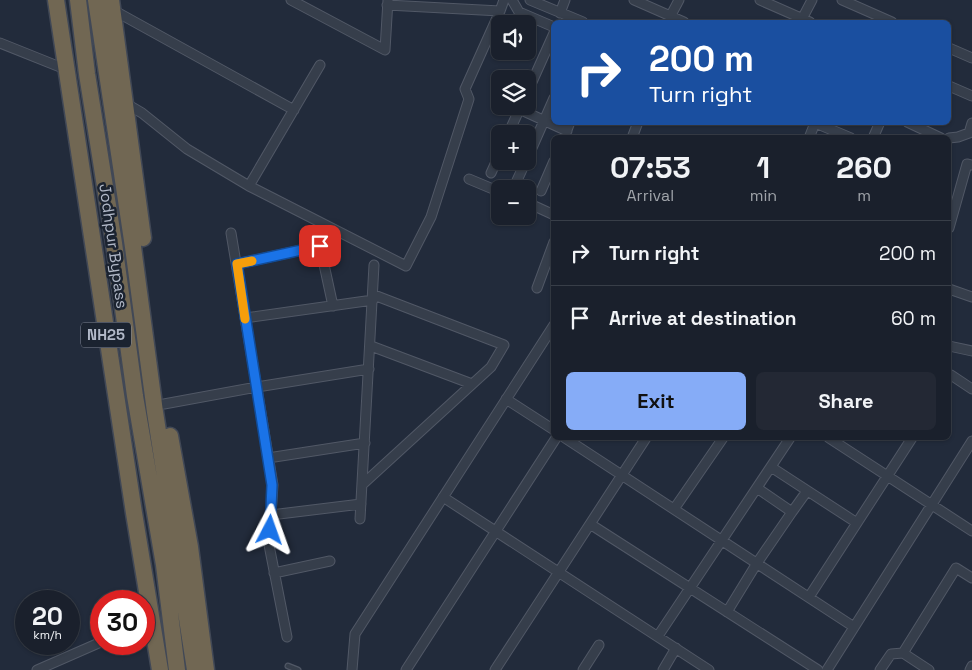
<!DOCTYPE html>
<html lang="en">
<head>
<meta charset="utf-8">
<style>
  :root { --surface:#1a202c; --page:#232834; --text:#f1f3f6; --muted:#9fa3a9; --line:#383e48; --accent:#86acf7 }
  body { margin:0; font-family:"Space Grotesk",sans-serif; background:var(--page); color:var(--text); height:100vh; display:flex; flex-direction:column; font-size:19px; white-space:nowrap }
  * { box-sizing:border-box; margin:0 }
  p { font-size:16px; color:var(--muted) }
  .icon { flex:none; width:28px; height:28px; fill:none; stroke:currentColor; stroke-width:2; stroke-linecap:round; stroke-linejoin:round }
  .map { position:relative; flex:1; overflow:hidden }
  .details { position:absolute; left:551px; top:135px; width:400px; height:305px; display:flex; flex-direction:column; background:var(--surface); border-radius:8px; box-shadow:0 1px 4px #0004,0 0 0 1px var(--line) }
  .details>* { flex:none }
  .banner { position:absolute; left:551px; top:20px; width:400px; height:105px; border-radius:8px; box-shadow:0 1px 4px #0004,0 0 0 1px var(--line); background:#1a4fa0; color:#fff; overflow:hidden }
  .controls { position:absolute; left:491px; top:15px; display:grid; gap:10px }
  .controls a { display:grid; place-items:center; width:45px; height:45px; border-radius:8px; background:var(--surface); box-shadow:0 1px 4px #0004,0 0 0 1px var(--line); font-size:25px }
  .speed { position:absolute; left:15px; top:590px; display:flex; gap:10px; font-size:25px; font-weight:700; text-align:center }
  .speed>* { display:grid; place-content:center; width:65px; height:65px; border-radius:50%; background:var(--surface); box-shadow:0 1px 4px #0004,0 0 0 1px var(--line); line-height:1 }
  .speed small { font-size:12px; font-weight:400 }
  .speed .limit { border:8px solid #d22; background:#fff; color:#111 }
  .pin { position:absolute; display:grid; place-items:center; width:42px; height:42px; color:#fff; margin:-21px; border-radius:10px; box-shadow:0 2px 8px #0006 }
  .me { position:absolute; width:55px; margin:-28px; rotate:4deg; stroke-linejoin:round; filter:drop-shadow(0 0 4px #0008) }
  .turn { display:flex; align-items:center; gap:18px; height:105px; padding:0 15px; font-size:22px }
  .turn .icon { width:65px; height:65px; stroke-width:2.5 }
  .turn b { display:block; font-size:35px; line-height:42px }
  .eta { display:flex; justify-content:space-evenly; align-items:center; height:85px; text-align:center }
  .eta b { font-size:30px; font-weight:800; line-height:35px }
  .action { display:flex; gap:10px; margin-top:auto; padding:10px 15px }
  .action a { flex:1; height:58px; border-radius:8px; background:var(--accent); color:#111; font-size:20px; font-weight:800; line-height:58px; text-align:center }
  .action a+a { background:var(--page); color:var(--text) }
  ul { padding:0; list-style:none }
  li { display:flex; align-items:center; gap:15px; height:65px; padding:0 15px; border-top:1px solid var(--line) }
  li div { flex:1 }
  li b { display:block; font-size:19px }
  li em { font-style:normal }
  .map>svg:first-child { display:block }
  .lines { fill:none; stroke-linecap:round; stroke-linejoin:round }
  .lane-casing { stroke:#515866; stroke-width:7 }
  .street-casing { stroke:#515866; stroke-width:11 }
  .highway-casing { stroke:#414856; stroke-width:19 }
  .lane { stroke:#363e4b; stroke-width:4.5 }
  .street { stroke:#363e4b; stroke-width:9 }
  .highway { stroke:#716753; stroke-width:16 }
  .route-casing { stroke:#114b97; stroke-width:12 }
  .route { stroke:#1a73e8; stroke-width:9 }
  .slow { stroke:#f59e0b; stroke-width:9 }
  .labels { text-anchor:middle; stroke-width:5; stroke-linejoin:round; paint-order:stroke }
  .shield { fill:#1b2330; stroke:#848b9a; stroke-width:1 }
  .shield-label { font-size:15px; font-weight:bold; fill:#b1b8c7 }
  .street-label { font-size:16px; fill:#b1b8c7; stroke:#1b2330 }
</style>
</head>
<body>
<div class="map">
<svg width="972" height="670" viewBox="0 0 972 670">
  <rect width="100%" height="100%" fill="#222b3b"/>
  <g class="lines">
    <defs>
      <path id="lane" d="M288 666 298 670"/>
      <path id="street" d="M291 0 385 50 388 0
        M512 0 519 12 554 27
        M530 0 583 22
        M634 0 684 22
        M760 0 810 22
        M842 0 892 22
        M387 5 500 11
        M113 10 294 110
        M560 13 565 0
        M670 17 679 0
        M802 19 812 0
        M0 43 65 69
        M949 48 972 58
        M949 86 972 96
        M528 91 554 33
        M125 103 142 113 187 149 249 186 406 266 431 217 469 99 465 89 500 11 504 0
        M519 109 567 131
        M813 122 851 138
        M907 122 941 138
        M508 134 521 106
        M564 138 570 122
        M632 138 638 122
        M809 138 815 123
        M873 138 880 122
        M949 138 958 137 969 133 972 123
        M528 157 554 98
        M491 173 500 153
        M469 179 500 192
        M249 186 320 65
        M513 189 526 161
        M541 191 554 161
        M528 203 554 215
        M949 228 967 164 972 165
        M231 233 273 485 269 545 287 637
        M237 264 320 246 333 306
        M537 288 554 242
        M949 289 972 297
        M245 318 373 300
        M371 346 472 384
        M949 346 972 351
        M951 375 972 389
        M506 399 554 430
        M164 404 257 387 369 369
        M565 438 854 627
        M829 438 972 531
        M268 458 365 443
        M771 467 857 523
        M363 484 491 367 504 345 374 295
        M443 497 709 670
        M674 509 723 438
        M792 512 807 491
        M271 515 361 504
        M360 519 374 265
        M590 524 818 670
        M274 573 330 561
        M809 597 912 438
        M727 612 757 563 792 512 757 488
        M658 636 790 438
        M37 670 101 642
        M352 670 355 634 554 325
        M406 670 556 438
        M495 670 646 438
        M583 670 599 645
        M663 670 676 648
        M827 670 972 441
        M880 670 891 654 903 653
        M929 670 903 653 956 568 972 578
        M970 670 972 666"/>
      <path id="highway" d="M56 0 134 513 160 670
        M78 0 87 74 114 243 135 396 164 565 177 670
        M96 0 133 247 155 412 195 670
        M111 0 143 238
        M170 436 190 547 206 670"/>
    </defs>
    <use href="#lane" class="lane-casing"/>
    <use href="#street" class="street-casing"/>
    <use href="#highway" class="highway-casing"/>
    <use href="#lane" class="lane"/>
    <use href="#street" class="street"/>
    <use href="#highway" class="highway"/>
  </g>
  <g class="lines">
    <defs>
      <path id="route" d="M270 530 272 485 237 264 320 246"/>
    </defs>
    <use href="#route" class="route-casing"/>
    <use href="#route" class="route"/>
    <path class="slow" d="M245 319 237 264 252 261"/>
  </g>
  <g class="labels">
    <rect class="shield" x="81" y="322.5" width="50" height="25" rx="4"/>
    <g class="shield-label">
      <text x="106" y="340">NH25</text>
    </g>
    <g class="street-label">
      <text transform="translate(114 246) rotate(82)" y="6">Jodhpur Bypass</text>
    </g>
  </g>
</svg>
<div class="controls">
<a><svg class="icon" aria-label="sound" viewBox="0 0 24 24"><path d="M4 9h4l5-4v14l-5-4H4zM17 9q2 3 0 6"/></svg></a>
<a><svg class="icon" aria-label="layers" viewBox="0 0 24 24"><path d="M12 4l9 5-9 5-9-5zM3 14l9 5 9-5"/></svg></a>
<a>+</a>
<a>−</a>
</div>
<div class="speed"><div>20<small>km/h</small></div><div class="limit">30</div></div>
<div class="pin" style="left:320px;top:246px;background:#d93025"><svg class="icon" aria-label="arrive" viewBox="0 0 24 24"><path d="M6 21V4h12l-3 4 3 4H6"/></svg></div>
<svg class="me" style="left:270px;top:530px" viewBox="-20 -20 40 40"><path d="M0-17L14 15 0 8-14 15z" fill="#1a73e8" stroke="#fff" stroke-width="4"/></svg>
<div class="banner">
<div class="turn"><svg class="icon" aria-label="right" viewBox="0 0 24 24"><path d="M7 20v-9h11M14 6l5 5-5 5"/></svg><div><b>200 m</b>Turn right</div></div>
</div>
<section class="details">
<div class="eta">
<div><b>07:53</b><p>Arrival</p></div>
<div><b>1</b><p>min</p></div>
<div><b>260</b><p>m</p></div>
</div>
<ul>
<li><svg class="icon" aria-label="right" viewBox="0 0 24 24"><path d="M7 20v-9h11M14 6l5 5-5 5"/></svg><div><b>Turn right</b></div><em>200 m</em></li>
<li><svg class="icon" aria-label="arrive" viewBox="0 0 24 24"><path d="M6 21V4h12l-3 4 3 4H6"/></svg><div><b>Arrive at destination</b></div><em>60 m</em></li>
</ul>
<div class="action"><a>Exit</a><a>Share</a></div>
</section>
</div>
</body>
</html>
